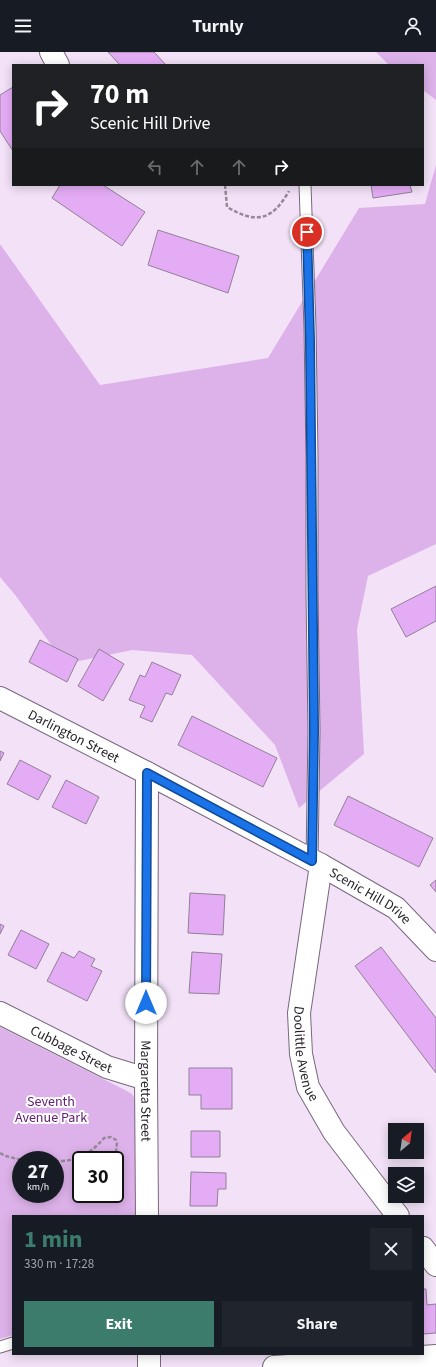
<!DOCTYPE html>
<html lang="en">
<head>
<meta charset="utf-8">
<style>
  :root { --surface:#171b24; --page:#20242c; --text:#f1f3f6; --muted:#9ea1a6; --accent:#3b7c6c }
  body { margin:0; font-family:"Source Sans 3",sans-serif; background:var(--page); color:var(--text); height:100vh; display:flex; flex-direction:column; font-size:15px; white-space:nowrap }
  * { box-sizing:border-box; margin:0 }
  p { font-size:13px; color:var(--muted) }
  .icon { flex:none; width:22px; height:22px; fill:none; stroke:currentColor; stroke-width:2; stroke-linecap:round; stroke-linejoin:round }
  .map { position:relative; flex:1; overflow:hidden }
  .panel { position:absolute; left:12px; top:1163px; width:412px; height:140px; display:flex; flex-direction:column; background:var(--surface); border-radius:0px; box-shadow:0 2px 10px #0003 }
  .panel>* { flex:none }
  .hud { position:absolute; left:12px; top:12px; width:412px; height:122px; border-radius:0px; box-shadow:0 2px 10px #0003; background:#202124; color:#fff; overflow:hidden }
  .needle { width:26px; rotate:29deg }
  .controls { position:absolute; left:388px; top:1071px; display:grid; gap:8px }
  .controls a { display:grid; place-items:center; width:36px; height:36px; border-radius:0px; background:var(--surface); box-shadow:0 2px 10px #0003; font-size:20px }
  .speed { position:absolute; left:12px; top:1099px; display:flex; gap:8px; font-size:20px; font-weight:700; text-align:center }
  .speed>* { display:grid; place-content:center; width:52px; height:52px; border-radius:50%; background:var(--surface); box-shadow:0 2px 10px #0003; line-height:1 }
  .speed small { font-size:10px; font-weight:400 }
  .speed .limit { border:2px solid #111; border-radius:6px; background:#fff; color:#111 }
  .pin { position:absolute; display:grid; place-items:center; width:34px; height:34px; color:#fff; margin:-17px; border:2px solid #fff; border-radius:50%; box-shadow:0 1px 4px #0007 }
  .me { position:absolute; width:44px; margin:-22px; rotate:0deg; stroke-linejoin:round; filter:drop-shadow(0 0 3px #0008) }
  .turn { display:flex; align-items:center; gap:14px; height:84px; padding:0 12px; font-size:18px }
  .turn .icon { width:52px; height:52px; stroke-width:2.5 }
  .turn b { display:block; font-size:28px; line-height:34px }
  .lanes { display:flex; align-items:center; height:38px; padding:0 12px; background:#0003; justify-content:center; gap:20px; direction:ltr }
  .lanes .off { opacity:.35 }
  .round { display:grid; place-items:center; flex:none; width:42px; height:42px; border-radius:0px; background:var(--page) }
  .summary { display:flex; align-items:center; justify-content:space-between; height:68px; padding:0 12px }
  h1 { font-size:24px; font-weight:700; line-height:30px; color:var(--accent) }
  .primary-button { display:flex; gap:8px; margin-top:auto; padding:8px 12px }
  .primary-button a { flex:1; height:46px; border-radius:0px; background:var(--accent); color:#fff; font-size:16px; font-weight:700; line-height:46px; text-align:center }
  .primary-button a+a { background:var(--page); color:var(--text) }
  header { display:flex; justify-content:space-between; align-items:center; height:52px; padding:0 12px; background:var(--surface); font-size:18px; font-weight:700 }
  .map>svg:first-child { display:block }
  .green { fill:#ddb2ea; fill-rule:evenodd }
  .building { fill:#e5acf6; stroke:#908195 }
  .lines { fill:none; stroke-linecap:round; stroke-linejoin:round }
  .service-casing { stroke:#78697d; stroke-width:13 }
  .minor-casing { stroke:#78697d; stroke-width:24 }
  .path { stroke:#958999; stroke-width:2.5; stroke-dasharray:4 2; stroke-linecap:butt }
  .service { stroke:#fff; stroke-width:11 }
  .minor { stroke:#fff; stroke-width:22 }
  .route-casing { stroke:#114b97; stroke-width:10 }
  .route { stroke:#1a73e8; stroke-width:7 }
  .labels { text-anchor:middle; stroke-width:4; stroke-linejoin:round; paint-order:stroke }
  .street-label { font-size:14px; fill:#251f27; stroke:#fff }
  .park-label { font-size:14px; fill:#652177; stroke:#fff }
</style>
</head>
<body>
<header><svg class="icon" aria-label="menu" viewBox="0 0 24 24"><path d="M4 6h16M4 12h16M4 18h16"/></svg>Turnly<svg class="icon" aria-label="person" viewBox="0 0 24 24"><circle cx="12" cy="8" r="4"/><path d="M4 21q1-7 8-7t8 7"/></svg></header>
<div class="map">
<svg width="436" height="1315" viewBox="0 0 436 1315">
  <rect width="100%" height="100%" fill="#f2e1f7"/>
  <path class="green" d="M376 0H436V48L423 38V13H389Z
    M436 113V492L368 524 357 577 364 702 299 756 275 693 192 603 132 598 65 612 16 544 0 525V192L100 333 268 306 359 156 425 152Z
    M0 975 125 1038 132 1042 136 1049 138 1164H13V1283L0 1287ZM21 1108H55V1142H21ZM81 1108H115V1142H81Z"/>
  <path class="building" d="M108 0H154L166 13H120Z
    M13 35V99L0 79V43Z
    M60 133H103L145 160 122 194 52 146Z
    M371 133H410L412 140 373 146Z
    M158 178 239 204 228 241 148 213Z
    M436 534V569L406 585 391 557Z
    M40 588 78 607 67 630 29 610Z
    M99 597 124 612 103 649 78 634Z
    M152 610 181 623 172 643 166 641 152 670 140 665 145 654 129 648 140 623 145 625Z
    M192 664 277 706 263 735 178 693Z
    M0 699 4 701 0 709Z
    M20 708 51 724 38 748 7 732Z
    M66 728 99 745 86 772 52 755Z
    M348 744 433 786 419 815 334 773Z
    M436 828V840L430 833Z
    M190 841 225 843 223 883 188 881Z
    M0 872 4 874 0 882Z
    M21 878 49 892 36 917 8 903Z
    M381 895 436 966V1021L355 914Z
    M79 899 95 907 91 914 102 919 87 949 47 929 62 900 74 906Z
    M192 900 222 902 219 942 189 941Z
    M189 1016H232V1057H201V1043H189Z
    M191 1079H220V1105H191Z
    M191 1120 226 1121V1137H218L217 1154H190Z
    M423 1237H426L427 1253 436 1252V1281L423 1282Z"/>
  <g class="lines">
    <defs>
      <path id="service" d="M305 133 310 275 312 404V541L314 678 312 809
        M0 1295 13 1291"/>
      <g id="minor">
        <path d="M51 0 58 13"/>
        <path id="s1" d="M0 646 147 721 321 813 396 856 436 898"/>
        <path id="s2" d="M147 721 146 1027 147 1164"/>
        <path id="s3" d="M321 813 299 961 301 1002 308 1035 334 1080 398 1164"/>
        <path id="s4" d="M0 961 107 1015 146 1027"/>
        <path d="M423 1196 436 1213"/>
        <path d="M149 1302V1315"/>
        <path d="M274 1315 436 1304"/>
      </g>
    </defs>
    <use href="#service" class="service-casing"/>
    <use href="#minor" class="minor-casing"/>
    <path class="path" d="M225 133 227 155C256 172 272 169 289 139
      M0 1101 6 1104 21 1108
      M55 1109C77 1110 90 1102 104 1086L111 1085 116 1088 117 1091 115 1109"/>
    <use href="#service" class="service"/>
    <use href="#minor" class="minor"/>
  </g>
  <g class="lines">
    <defs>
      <path id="route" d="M146 951 147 721 312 809 314 678 310 289 307 180"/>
    </defs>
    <use href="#route" class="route-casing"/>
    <use href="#route" class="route"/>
  </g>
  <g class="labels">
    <g class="street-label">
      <text dy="5" stroke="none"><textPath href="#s1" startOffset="83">Darlington Street</textPath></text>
      <text dy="5" stroke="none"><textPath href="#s1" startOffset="420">Scenic Hill Drive</textPath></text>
      <text dy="5" stroke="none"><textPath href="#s4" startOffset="80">Cubbage Street</textPath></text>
      <text dy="5" stroke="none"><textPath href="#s3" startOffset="191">Doolittle Avenue</textPath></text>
      <text dy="5" stroke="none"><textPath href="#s2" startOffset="318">Margaretta Street</textPath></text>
    </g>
    <g class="park-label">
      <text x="51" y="1054">Seventh<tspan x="51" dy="16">Avenue Park</tspan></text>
    </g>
  </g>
</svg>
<div class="controls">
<a><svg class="needle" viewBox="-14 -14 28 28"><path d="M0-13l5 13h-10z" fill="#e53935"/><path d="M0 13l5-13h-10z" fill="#9ea1a6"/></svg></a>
<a><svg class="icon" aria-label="layers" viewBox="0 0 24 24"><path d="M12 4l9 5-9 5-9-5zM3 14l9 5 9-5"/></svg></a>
</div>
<div class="speed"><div>27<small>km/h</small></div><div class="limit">30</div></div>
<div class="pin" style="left:307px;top:180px;background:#d93025"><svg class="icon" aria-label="arrive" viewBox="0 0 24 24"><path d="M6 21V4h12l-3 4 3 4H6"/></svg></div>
<svg class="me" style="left:146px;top:951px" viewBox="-20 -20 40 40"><circle r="19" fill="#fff"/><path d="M0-13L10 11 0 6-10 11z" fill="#1a73e8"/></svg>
<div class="hud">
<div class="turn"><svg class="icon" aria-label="right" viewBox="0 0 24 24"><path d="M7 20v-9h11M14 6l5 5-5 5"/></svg><div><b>70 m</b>Scenic Hill Drive</div></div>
<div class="lanes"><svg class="icon off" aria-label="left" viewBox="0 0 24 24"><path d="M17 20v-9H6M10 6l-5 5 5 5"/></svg><svg class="icon off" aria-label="ahead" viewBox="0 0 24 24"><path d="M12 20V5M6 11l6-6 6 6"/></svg><svg class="icon off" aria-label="ahead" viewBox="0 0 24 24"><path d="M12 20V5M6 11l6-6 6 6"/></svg><svg class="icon" aria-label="right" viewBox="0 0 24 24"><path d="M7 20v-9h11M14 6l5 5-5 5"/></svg></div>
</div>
<section class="panel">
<div class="summary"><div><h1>1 min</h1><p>330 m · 17:28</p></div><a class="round"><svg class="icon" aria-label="close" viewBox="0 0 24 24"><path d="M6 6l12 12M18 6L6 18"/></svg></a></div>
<div class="primary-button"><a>Exit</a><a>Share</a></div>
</section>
</div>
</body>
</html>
